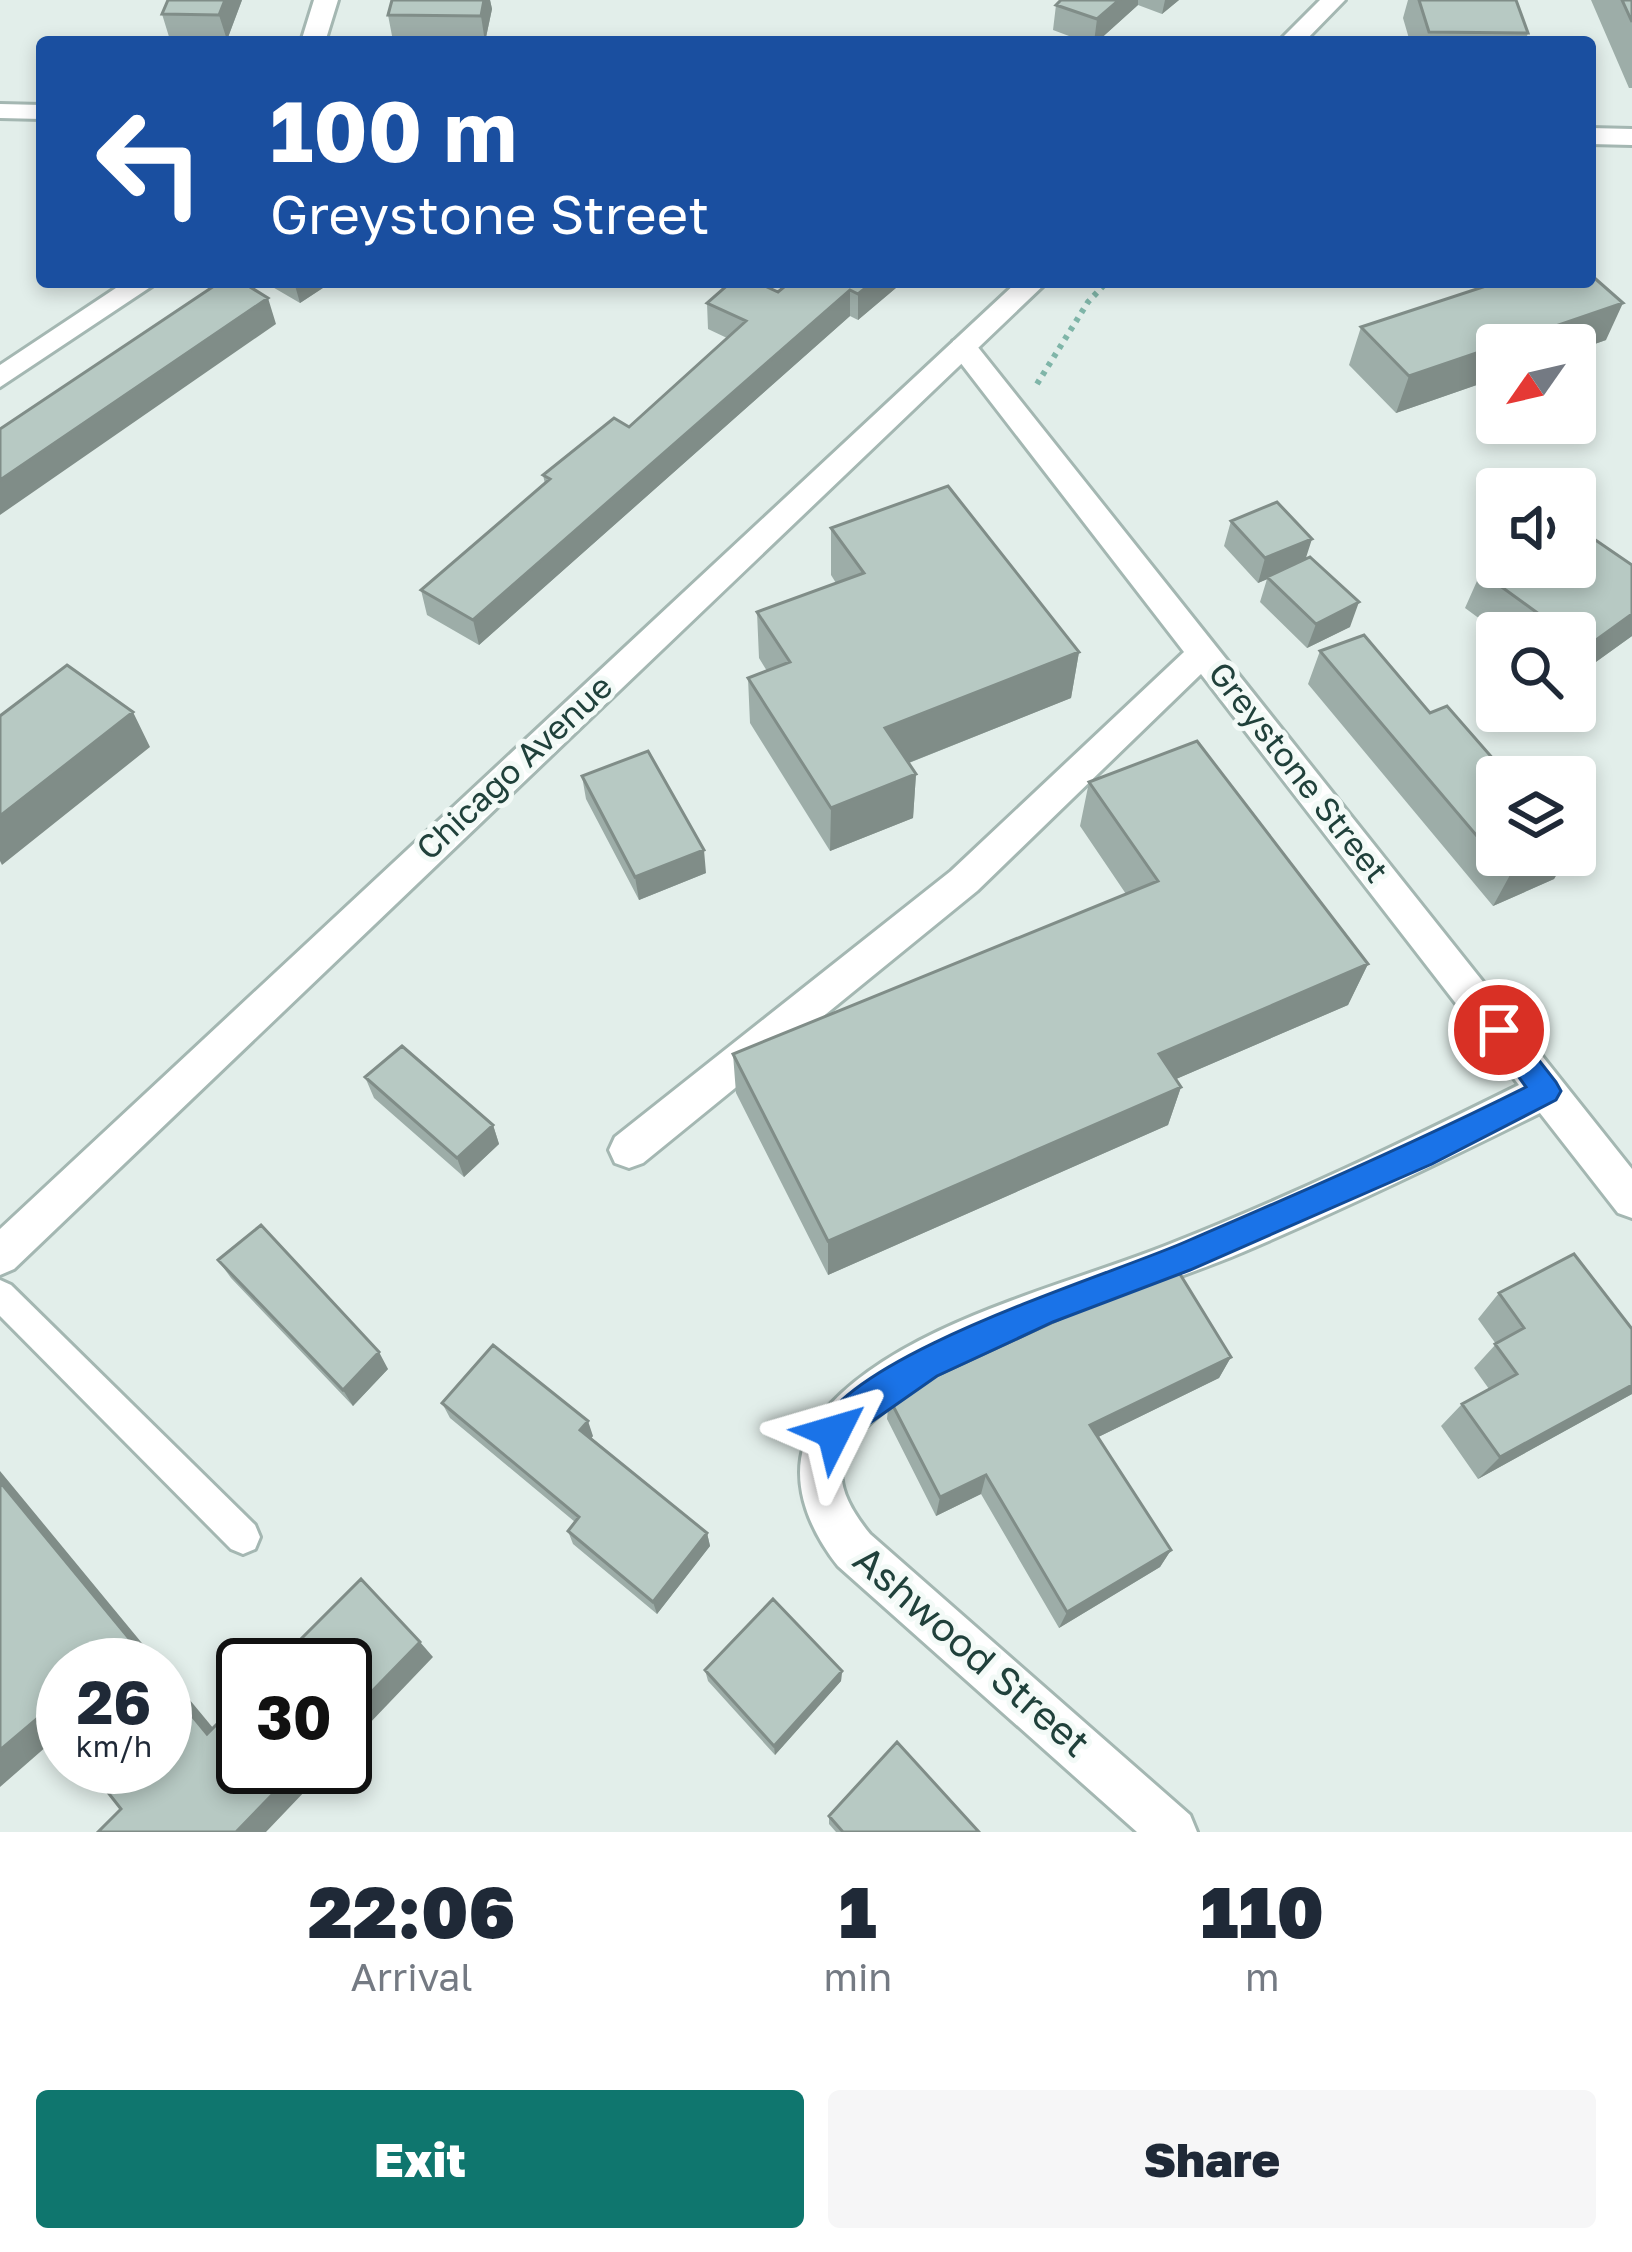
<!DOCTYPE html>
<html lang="en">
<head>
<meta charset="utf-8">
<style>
  :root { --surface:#fff; --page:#f6f6f7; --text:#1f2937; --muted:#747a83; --accent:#0f766e }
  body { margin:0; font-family:"Golos Text",sans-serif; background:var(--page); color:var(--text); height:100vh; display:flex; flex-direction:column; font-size:45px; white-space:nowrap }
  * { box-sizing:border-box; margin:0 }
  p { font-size:39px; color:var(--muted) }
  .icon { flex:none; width:66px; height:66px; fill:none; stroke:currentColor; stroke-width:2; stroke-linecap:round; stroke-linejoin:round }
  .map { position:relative; height:1832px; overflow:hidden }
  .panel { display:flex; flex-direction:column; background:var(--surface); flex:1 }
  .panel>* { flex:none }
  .top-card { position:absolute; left:36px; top:36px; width:1560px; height:252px; border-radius:12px; box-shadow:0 6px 18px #0003; background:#1a4fa0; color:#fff; overflow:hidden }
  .needle { width:78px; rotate:236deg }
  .tools { position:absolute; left:1476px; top:324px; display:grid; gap:24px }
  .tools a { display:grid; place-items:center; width:120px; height:120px; border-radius:12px; background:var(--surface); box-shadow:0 6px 18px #0003; font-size:60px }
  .speed { position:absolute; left:36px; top:1638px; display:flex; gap:24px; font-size:60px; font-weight:700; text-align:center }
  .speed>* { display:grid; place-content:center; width:156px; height:156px; border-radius:50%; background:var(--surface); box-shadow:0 6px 18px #0003; line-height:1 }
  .speed small { font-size:30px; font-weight:400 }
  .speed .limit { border:6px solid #111; border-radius:18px; background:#fff; color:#111 }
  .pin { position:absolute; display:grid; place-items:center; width:102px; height:102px; color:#fff; margin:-51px; border:6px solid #fff; border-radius:50%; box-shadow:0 3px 12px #0007 }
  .me { position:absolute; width:132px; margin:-66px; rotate:50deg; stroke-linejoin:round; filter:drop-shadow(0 0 9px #0008) }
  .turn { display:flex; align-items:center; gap:42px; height:252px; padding:0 36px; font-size:54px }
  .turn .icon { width:156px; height:156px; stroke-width:2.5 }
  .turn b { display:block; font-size:84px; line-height:102px }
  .eta { display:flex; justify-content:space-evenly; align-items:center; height:204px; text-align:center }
  .eta b { font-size:72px; font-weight:800; line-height:84px }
  .action { display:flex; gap:24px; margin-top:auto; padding:24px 36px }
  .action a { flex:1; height:138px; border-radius:12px; background:var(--accent); color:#fff; font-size:48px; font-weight:800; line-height:138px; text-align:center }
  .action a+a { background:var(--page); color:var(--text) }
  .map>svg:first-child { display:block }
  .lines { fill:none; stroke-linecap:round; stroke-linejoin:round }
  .service-casing { stroke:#a4b7b2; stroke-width:6 }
  .minor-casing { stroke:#a4b7b2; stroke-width:6 }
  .tertiary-casing { stroke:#a4b7b2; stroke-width:6 }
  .path { stroke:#7fb5a8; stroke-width:6; stroke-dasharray:4.5 6; stroke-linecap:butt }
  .service { fill:#fff; fill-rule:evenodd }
  .minor { fill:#fff; fill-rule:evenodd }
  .tertiary { fill:#fff; fill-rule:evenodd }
  .wall { fill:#9dada8 }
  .shaded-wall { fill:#808d88 }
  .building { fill:#b7c9c3; stroke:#808d88; stroke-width:3 }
  .route { fill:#1a73e8; stroke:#114b97; stroke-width:3 }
  .labels { text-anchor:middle; stroke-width:10; stroke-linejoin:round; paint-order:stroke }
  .street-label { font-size:33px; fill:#20413b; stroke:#f3faf7 }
  .near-street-label { font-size:39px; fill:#20413b; stroke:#f3faf7 }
</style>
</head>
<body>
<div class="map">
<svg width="1632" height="1832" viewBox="0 0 1632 1832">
  <rect width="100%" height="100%" fill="#e2eeea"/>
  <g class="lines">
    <defs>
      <path id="service" d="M0 1280 11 1285 255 1525 260 1537 255 1549 243 1554 231 1549 0 1316Z"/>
      <path id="minor" d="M314 0H338L325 42H301Z
        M0 104 42 105V119L0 118Z
        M125 282H158L0 387V365Z
        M963 338 973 341 1632 1169V1218L1618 1213 1540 1113C1442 1162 1343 1209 1243 1252 1148 1293 896 1364 847 1451 831 1480 852 1512 870 1534L1190 1815 1197 1832H1137L838 1566C804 1523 782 1464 820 1416 895 1324 1063 1287 1170 1244 1289 1197 1404 1142 1519 1085L1201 674 977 891 643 1163 629 1168 615 1163 609 1150 615 1137 951 871 1184 652 953 353V341Z"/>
      <path id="tertiary" d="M1320 0H1345L1304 42H1278Z
        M1590 128 1632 129V145L1590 144Z
        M1017 282H1047L14 1269 0 1275V1229Z"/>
    </defs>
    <use href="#service" class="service-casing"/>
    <use href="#minor" class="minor-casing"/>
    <use href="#tertiary" class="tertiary-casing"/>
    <path class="path" d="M1037 384 1088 302 1107 282"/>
    <use href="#service" class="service"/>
    <use href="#minor" class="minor"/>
    <use href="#tertiary" class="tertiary"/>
  </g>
  <path class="wall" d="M242 0 227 40H170L162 14Z
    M392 0H490L492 9 485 42 393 41 388 15Z
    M1061 0H1179L1162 14 1138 5 1097 42H1085L1053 30 1056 5Z
    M1408 0H1516L1528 33 1525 42H1410L1403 18Z
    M1591 0H1632V88H1629Z
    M264 282H332L300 303Z
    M903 282 858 320 850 316 479 645 427 615 421 590 545 484 543 475 629 427 727 338 708 329 707 303 778 292Z
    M1361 327 1606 340 1396 413 1349 365Z
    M1231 521 1305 559 1350 627 1307 648 1260 602 1267 579 1258 583 1224 546Z
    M831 528 1079 652 1071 698 909 763 916 774 913 818 830 851 750 723 748 678 767 671 759 658 757 612 836 583 831 575Z
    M1632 565V636L1575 677V633H1499L1465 608 1481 572Z
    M1320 651 1497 855H1568L1554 879 1493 906 1308 684Z
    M582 776 706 873 639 900 586 799Z
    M1089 782 1368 964 1348 1005 1176 1079 1181 1087 1168 1125 828 1275 736 1093 733 1054 1126 894 1080 826Z
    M365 1077 493 1125 499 1144 464 1177 374 1098Z
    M218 1260 388 1369 353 1406 231 1278Z
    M1499 1293 1632 1394 1478 1479 1441 1426 1462 1404 1489 1389 1474 1368 1496 1344 1478 1319Z
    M1231 1357 1219 1378 1098 1437 1171 1550 1160 1567 1059 1628 981 1494 936 1516 887 1419 889 1398Z
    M442 1403 593 1436 591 1438 707 1533 710 1546 657 1614 573 1544 568 1531 575 1522 450 1418Z
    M705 1670 842 1671 841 1681 775 1755 708 1681Z
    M829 1816 979 1832H836L829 1824Z"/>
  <path class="shaded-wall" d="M225 0H242L227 40 219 15Z
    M484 0H490L492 9 485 42 481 16Z
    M1119 0H1138V5L1097 42H1094L1097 19Z
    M1165 0H1179L1162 14Z
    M294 282H332L300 303Z
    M873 282H903L858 320V294Z
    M850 290V316L479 645 473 620Z
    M268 298 276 324 0 515V480Z
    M1623 303 1606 340 1575 351V345H1499Z
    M1497 346V378L1396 413 1409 376Z
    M1312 539 1304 564 1258 583 1265 558Z
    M1359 602 1350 627 1307 648 1316 624Z
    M1632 614V636L1575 677V667L1585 648Z
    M1079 652 1071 698 883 773 885 728Z
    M133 712 150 747 2 865 0 861V816Z
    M916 774 913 818 830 851 831 808Z
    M704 850 706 873 639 900 635 877Z
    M1557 855H1568L1554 879 1493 906 1510 875Z
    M1368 964 1348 1005 1146 1092 1159 1054Z
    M1181 1087 1168 1125 828 1275V1241Z
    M493 1125 499 1144 464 1177 457 1158Z
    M379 1352 388 1369 353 1406 343 1390Z
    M1231 1357 1219 1378 1082 1445 1090 1425Z
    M1632 1385V1394L1478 1479 1500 1457Z
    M588 1421 593 1436 586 1445 580 1430Z
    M0 1471 160 1665H151L0 1482Z
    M986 1475 981 1494 936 1516 940 1497Z
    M707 1533 710 1546 657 1614 653 1602Z
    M1171 1550 1160 1567 1059 1628 1067 1612Z
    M420 1642 433 1657 345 1749V1719Z
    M165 1670 228 1746 207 1734 165 1683Z
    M842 1671 841 1681 775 1755 774 1746Z
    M45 1712 63 1732 0 1787V1750Z
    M299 1767H328L266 1832H236Z"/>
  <path class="building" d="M168 0H225L219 15 162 14Z
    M392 0H484L481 16 388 15Z
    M1061 0H1119L1097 19 1056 5Z
    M1419 0H1516L1528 33 1429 32Z
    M1622 0H1632V22Z
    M1590 274 1623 303 1409 376 1361 327 1498 282H1590Z
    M220 282H242L268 298 0 480V429Z
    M731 282H756L778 292 790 282H873L858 294 850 290 473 620 421 590 550 479 543 475 614 418 629 427 746 321 707 303Z
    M948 486 1079 652 885 728 916 774 831 808 748 678 790 662 757 612 864 573 831 528Z
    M1277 502 1312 539 1265 558 1231 521Z
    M1575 526 1632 565V614L1585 648 1575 640V633H1565L1481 572 1497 561V567H1575Z
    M1310 557 1359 602 1316 624 1267 577Z
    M1364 635 1430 713 1447 706 1509 777H1497V855H1557L1510 875 1320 651Z
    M67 665 133 712 0 816V716Z
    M1197 741 1368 964 1159 1054 1181 1087 828 1241 733 1054 1158 881 1089 782Z
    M648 751 704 850 635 877 582 776Z
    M402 1046 493 1125 457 1158 365 1077Z
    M261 1225 379 1352 343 1390 218 1260Z
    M1574 1254 1632 1329V1385L1500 1457 1462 1404 1517 1374 1495 1344 1524 1328 1499 1293Z
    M1175 1266 1231 1357 1090 1425 1171 1550 1067 1612 986 1475 940 1497 889 1398Z
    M493 1345 588 1421 580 1430 707 1533 653 1602 568 1531 579 1517 442 1403Z
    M0 1482 151 1665H63V1735L45 1712 0 1750Z
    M361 1579 420 1642 345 1719V1665H275Z
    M773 1599 842 1671 774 1746 705 1670Z
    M165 1683 207 1734 243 1698V1767H299L236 1832H98L121 1809 88 1767H165Z
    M897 1742 979 1832H843L829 1816Z"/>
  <path class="route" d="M1499 1018 1509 1022 1556 1082 1561 1091 1556 1100 1432 1164 1190 1270 1053 1322 937 1376 834 1448 822 1443 817 1432C850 1353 1105 1277 1185 1242 1300 1193 1414 1143 1526 1087L1485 1030Z"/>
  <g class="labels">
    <g class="street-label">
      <text transform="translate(514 767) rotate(-43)" y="12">Chicago Avenue</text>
      <text transform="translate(1299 772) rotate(52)" y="12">Greystone Street</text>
    </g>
    <g class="near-street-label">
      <text transform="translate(972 1651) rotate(41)" y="14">Ashwood Street</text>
    </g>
  </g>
</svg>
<div class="tools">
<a><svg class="needle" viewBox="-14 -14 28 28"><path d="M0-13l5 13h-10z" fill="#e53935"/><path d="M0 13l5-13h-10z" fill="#747a83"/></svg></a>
<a><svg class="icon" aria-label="sound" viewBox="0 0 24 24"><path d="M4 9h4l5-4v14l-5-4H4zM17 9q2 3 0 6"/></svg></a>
<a><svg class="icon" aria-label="search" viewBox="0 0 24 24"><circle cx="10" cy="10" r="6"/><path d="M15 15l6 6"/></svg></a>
<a><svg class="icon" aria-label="layers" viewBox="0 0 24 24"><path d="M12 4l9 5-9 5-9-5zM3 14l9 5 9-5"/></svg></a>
</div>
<div class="speed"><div>26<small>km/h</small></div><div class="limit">30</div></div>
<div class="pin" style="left:1499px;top:1030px;background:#d93025"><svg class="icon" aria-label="arrive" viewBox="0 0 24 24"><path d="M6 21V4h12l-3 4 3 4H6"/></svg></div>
<svg class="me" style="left:834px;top:1432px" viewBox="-20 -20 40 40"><path d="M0-17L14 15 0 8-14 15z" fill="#1a73e8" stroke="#fff" stroke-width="4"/></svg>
<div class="top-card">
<div class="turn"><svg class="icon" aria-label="left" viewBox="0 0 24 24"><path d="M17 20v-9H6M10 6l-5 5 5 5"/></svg><div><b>100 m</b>Greystone Street</div></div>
</div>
</div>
<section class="panel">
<div class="eta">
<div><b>22:06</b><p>Arrival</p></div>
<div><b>1</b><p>min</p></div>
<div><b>110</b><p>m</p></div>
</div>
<div class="action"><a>Exit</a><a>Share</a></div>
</section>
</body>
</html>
